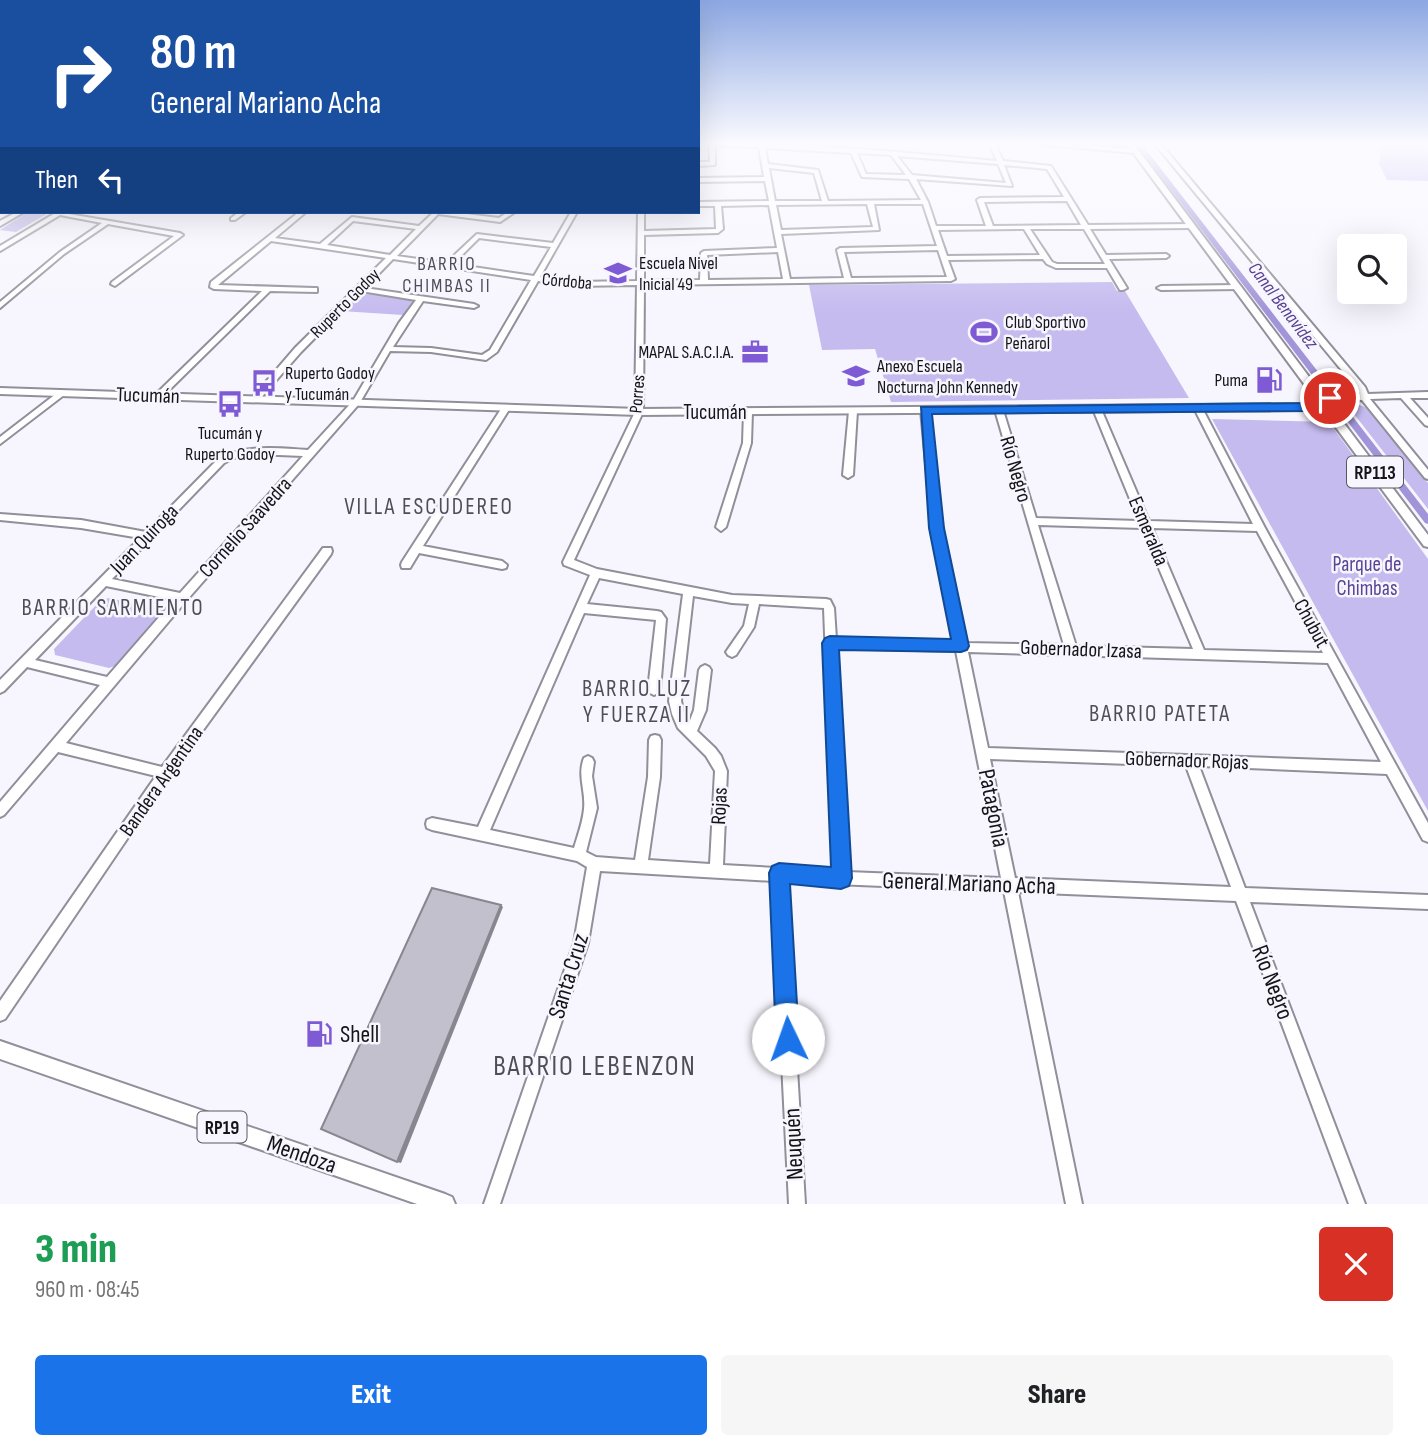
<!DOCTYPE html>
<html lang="en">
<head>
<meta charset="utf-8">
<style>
  :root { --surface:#fff; --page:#f6f6f6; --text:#202124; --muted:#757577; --accent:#1a73e8 }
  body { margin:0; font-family:"Sofia Sans Condensed",sans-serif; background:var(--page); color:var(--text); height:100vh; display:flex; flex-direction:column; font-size:26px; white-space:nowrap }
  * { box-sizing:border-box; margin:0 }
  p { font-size:23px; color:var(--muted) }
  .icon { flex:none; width:38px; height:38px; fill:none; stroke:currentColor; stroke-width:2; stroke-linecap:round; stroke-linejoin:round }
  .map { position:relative; height:1204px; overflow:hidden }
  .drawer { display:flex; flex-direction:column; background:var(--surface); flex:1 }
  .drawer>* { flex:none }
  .banner { position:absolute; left:0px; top:0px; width:700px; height:214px; box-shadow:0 7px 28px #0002; background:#1a4fa0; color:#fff; overflow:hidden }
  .tools { position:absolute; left:1337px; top:234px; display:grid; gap:14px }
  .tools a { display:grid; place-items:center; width:70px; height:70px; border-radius:7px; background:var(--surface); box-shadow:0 7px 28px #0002; font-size:35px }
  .pin { position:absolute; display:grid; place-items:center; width:60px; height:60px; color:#fff; margin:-30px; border:4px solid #fff; border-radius:50%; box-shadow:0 2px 7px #0007 }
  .me { position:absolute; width:77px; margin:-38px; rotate:357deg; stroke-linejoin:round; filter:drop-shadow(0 0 5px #0008) }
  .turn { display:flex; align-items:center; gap:24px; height:147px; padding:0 35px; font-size:32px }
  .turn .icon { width:91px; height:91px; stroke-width:2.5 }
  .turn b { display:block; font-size:49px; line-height:60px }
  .then { display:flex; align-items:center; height:66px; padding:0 35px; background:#0003; gap:14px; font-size:26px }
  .round { display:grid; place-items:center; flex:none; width:74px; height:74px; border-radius:7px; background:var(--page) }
  .headline { display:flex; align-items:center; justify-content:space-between; height:119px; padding:0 35px }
  h1 { font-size:42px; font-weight:800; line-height:52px; color:#1e9e55 }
  .button { display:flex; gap:14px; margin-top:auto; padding:14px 35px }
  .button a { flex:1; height:80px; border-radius:7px; background:var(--accent); color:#fff; font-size:28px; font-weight:800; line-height:80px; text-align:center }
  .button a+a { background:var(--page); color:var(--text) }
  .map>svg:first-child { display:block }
  .green { fill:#c5bbef }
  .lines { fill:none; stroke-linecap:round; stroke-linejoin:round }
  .canal { fill:#a294d8; fill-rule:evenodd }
  .minor-casing { stroke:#908f9a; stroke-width:4 }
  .major-casing { stroke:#908f9a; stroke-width:4 }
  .minor { fill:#fff; fill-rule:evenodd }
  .major { fill:#fff; fill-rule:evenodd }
  .shaded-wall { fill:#88868f }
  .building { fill:#c2c0cc; stroke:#88868f; stroke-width:2 }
  .route { fill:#1a73e8; stroke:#114b97; stroke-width:2 }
  .labels { text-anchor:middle; stroke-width:5; stroke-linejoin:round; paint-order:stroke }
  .far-poi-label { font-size:18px; fill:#151418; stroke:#f7f6fe; text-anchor:start }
  .far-street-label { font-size:18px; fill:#151418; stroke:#f7f6fe }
  .far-neighbourhood-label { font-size:19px; letter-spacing:2px; fill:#4f4d57; stroke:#f7f6fe }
  .far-water-label { font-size:19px; font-style:italic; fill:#573f91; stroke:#f7f6fe }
  .shield { fill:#f7f6fe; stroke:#59585d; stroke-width:2 }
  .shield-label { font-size:19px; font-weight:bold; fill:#151418 }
  .street-label { font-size:21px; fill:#151418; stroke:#f7f6fe }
  .park-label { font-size:21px; fill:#5a4496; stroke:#f7f6fe }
  .neighbourhood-label { font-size:23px; letter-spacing:2px; fill:#4f4d57; stroke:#f7f6fe }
  .near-street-label { font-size:24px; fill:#151418; stroke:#f7f6fe }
  .near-poi-label { font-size:24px; fill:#151418; stroke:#f7f6fe; text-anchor:start }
  .near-neighbourhood-label { font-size:28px; letter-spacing:2px; fill:#4f4d57; stroke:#f7f6fe }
</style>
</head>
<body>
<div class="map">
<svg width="1428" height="1204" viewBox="0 0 1428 1204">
  <rect width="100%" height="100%" fill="#f7f6fe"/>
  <path class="green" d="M1381 143H1428V181L1387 180 1379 164Z
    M28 212H50L16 232 0 230Z
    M1112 282 1117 291H1125L1189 398 891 402 875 349 822 350 809 285Z
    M366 292 409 298 413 303 403 315 341 311 359 294Z
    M1357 404 1367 408 1428 483V509L1347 405Z
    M1212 419 1329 422 1428 559V811Z
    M109 598 162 609V615L118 665 109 668 55 655 54 649 100 601Z"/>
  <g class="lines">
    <path class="canal" d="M1135 143H1141L1428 514V524L1425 523Z"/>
    <defs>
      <path id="minor" d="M0 143H2V146L0 147Z
        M709 143C804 143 901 152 997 161L989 143H995L1003 161 1051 166 1088 225 1191 224 1194 226 1191 228 1090 229 1106 255 1166 254 1169 256 1166 258 1109 259 1127 288 1123 290H1120L1107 268H1056L1047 264 1043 259 948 260 955 279 951 281 644 285 643 412 574 560 597 569 732 595 826 599 830 600 834 608 836 639 955 642 932 528 921 410 925 407 929 410 942 528 966 643 1064 645 995 410 999 407 1003 410 1036 518 1139 521 1093 409 1097 406 1101 409 1149 521 1253 524 1194 408 1195 406H1201L1265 528 1428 823V842L1423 840 1387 774 1199 766 1245 888 1428 895V909L1250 902 1365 1204H1349L1236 901 1018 892 1082 1204H1066L1004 891 786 882 805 1204H789L773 881 600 871 588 943 500 1204H484L574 943 587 867 577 861 432 830 427 828 426 824 427 820 432 818 478 827 590 575 564 565 563 562 635 412 637 285 575 286 538 281 497 352 486 360 431 352 390 351 359 404 186 601 66 743 162 767 323 548H331L332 551 331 554 169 777 5 1019 0 1021V1001L156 776 58 752 4 815 0 817V802L100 685 27 667 4 691 0 693V680L140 538 81 528 0 520V514L81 520 146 532 218 459C247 444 277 448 308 450L353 401 399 323 416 300 361 291 301 352 259 400 256 401 252 398 295 348 386 258 271 241 218 285 314 288H317V292L270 291 161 398 158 399 154 396 262 291 214 289 210 287 211 282 299 212H306L275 238 320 244 352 217 419 226 434 212H450L499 218 508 212H515L500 222 438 214 397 256 446 263 477 234 553 243 571 212H577L540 277 575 282 637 281 638 212H644V231L716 229 715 206H698V202L769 201 765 181 698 182V178L764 177 759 147 715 145V165L698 166V162H710ZM765 148 851 153 862 177 909 179 921 200 828 201 818 170 768 164ZM857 153 891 155 906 175 866 174ZM897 156 998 164 1006 183 912 175ZM1004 165 1047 169 1064 197 980 198 977 200 986 226H936L928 202 916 179 1012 186ZM769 168 814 173 822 201H775ZM1067 201 1081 225 993 226 984 202ZM867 204 873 227 781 230 776 205ZM874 204H923L937 246 840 248 837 250 844 278 790 279 781 234 879 230ZM769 205 777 248 704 251 701 253 700 280 644 281V235L718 233 723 229 721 206ZM353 221 416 229 390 255 327 245ZM1024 229 1040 255 947 256 938 230ZM1030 229H1084L1105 264H1057L1052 262ZM479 238 551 247 534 276 453 264ZM938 250 947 277 851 278 844 252ZM778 252 783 279 708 280 707 255ZM393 259 531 280 490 350 482 355 431 348 393 347 423 301 474 308 478 306 474 304 365 288ZM253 454 303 456 180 593 112 579 224 463 234 458ZM1038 525 1142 528 1193 649 1076 646ZM1152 528 1257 531 1323 653 1204 650ZM599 578 683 594 669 701 672 714 678 728 706 756 715 771 710 864 648 860 660 777 661 740 659 736 655 735 651 736 649 740 648 777 635 860 596 857 586 852 597 808 592 776 594 762 592 758 588 756 584 758C577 776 586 791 584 809 583 821 578 835 574 848L490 830 584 613 656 620 648 690 650 693 654 695 658 693 660 690 666 619 661 612 657 611 587 604ZM106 586 174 600 107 677 35 660ZM693 596 732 603 749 604 744 626 726 652 728 655 732 657 736 655 754 627 759 604 824 608 834 871 783 868 779 866 776 868 723 865 727 771 721 756 715 748 697 731 706 710 711 670 709 667 705 665 701 667 699 670 694 710 689 723 684 714 681 701ZM836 648 956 651 1001 878 847 872ZM968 652 1328 663 1381 762 988 748ZM990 759 1186 766 1231 887 1015 878Z
        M1027 143H1056L1134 149 1137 151 1134 153Z
        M1154 143H1160L1365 387 1368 394 1428 392V398H1410L1428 418V426L1425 425 1401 398 1370 399 1428 470V479L1425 478 1362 400 1331 401 1319 403V399L1330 395 1360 394 1358 390Z
        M0 156H2V160H0Z
        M2 171V175L0 176V172Z
        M0 190H2V194H0Z
        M17 212H24L0 226V221Z
        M57 212 180 233 183 235 115 286 111 284 112 282 174 236 108 224 64 254 0 308V302L60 252 102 223 60 215 0 251V246Z
        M239 212H246L235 220H231V218Z
        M1237 285 1241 287 1240 289 1161 290 1157 288 1161 286Z
        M61 390 65 393 64 395 0 444V437Z
        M506 405 510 408 423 546 502 561 507 565 506 568 502 569 419 553 410 568H402L401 565 402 562 503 406Z
        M853 408 857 411 853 475 848 478 843 475 849 411Z
        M748 409 752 412 751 443 726 527 721 531 716 527 743 443 744 412Z"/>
      <path id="major" d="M1126 143H1133L1428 535V547L1424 546 1320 406 1310 410 639 415 0 394V388L639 409 1308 404 1316 400Z
        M0 1041 445 1194 452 1197 455 1204H417L0 1059Z"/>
    </defs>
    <use href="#minor" class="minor-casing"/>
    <use href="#major" class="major-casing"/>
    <use href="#minor" class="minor"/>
    <use href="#major" class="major"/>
  </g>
  <path class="shaded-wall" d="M501 905 503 907 401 1163 397 1162Z"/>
  <path class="building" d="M432 888 501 905 397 1162 321 1129Z"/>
  <linearGradient id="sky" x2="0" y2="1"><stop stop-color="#8ca7e2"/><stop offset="0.46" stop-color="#fbfbff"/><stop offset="1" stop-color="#fbfbff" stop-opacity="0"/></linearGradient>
  <rect width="1428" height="312" fill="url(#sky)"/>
  <path class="route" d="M1330 394 1336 398 1334 401 1310 411 932 414 944 528 969 646 967 650 961 652 839 650 852 878 849 886 841 889 790 884 799 1039 796 1047 788 1050 780 1047 776 1039 769 873 772 866 779 863 831 867 822 643 825 638 830 636 951 639 929 528 921 407 1308 403Z"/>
  <defs>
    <symbol id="school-bare" viewBox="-9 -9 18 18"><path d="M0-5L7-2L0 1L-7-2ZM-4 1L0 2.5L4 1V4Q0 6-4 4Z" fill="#7e5ad4" stroke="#f7f6fe" stroke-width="2.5" paint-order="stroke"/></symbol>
    <symbol id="stadium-bare" viewBox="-9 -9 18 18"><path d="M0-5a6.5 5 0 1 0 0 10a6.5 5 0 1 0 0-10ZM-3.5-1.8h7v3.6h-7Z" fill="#7e5ad4" stroke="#f7f6fe" stroke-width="2.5" paint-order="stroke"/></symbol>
    <symbol id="office-bare" viewBox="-9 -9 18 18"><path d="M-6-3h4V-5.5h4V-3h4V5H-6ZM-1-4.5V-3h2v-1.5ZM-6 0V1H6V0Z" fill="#7e5ad4" stroke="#f7f6fe" stroke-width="2.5" paint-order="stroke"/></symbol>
    <symbol id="fuel-bare" viewBox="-9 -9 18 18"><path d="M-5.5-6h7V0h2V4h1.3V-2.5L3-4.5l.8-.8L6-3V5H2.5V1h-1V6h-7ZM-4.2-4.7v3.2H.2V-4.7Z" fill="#7e5ad4" stroke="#f7f6fe" stroke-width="2.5" paint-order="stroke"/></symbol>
    <symbol id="bus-bare" viewBox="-9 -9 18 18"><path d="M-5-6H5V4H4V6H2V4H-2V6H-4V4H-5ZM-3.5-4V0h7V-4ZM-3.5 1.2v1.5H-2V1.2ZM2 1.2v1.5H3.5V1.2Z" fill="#7e5ad4" stroke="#f7f6fe" stroke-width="2.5" paint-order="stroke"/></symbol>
  </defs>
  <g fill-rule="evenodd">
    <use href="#school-bare" x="599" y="254" width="38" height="38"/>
    <use href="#stadium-bare" x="965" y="313" width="38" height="38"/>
    <use href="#office-bare" x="736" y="333" width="38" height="38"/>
    <use href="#school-bare" x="837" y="357" width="38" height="38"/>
    <use href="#fuel-bare" x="1250" y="361" width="38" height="38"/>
    <use href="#bus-bare" x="245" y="364" width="38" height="38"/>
    <use href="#bus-bare" x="211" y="385" width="38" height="38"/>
    <use href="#fuel-bare" x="300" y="1015" width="38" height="38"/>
  </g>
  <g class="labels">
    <g class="far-poi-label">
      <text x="639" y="269">Escuela Nivel<tspan x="639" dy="21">Inicial 49</tspan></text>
      <text x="1005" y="328">Club Sportivo<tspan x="1005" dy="21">Peñarol</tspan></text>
      <text x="734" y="358" text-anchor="end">MAPAL S.A.C.I.A.</text>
      <text x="877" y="372">Anexo Escuela<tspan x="877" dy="21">Nocturna John Kennedy</tspan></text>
      <text x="285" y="379">Ruperto Godoy<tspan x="285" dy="21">y Tucumán</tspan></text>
      <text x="1248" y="386" text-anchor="end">Puma</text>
      <text x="230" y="439" text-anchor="middle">Tucumán y<tspan x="230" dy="21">Ruperto Godoy</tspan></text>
    </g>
    <g class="far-street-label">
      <text transform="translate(567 281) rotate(5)" y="6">Córdoba</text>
      <text transform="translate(345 303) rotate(-45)" y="6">Ruperto Godoy</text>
      <text transform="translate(637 394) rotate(-85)" y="6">Porres</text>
    </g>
    <g class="far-neighbourhood-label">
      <text x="447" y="270">BARRIO<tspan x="447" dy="22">CHIMBAS II</tspan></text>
    </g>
    <g class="far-water-label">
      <text transform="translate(1284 305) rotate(53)" y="7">Canal Benavídez</text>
    </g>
    <g class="shield">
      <rect x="1347" y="456.5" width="56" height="31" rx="5"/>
      <rect x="197.5" y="1111.5" width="49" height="31" rx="5"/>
    </g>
    <g class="shield-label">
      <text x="1375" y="479">RP113</text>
      <text x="222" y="1134">RP19</text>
    </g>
    <g class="street-label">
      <text transform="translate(148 395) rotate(2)" y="7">Tucumán</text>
      <text x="715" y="419">Tucumán</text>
      <text transform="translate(1016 469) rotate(74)" y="7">Río Negro</text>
      <text transform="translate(245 527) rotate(-48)" y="7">Cornelio Saavedra</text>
      <text transform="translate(1149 531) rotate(67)" y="7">Esmeralda</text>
      <text transform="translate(144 539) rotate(-46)" y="7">Juan Quiroga</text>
      <text transform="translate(1312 623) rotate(61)" y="7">Chubut</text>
      <text transform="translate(1081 649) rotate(2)" y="7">Gobernador Izasa</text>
      <text transform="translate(1187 760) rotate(2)" y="7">Gobernador Rojas</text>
      <text transform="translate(161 781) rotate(-55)" y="7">Bandera Argentina</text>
      <text transform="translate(719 806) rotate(-87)" y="7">Rojas</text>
    </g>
    <g class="park-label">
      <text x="1367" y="571">Parque de<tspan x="1367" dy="24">Chimbas</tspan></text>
    </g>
    <g class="neighbourhood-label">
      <text x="429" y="514">VILLA ESCUDEREO</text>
      <text x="113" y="615">BARRIO SARMIENTO</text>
      <text x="637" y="696">BARRIO LUZ<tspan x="637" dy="26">Y FUERZA II</tspan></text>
      <text x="1160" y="721">BARRIO PATETA</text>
    </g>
    <g class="near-street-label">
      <text transform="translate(994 808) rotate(79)" y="8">Patagonia</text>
      <text transform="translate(969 883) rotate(2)" y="8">General Mariano Acha</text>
      <text transform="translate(568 976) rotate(-73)" y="8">Santa Cruz</text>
      <text transform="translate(1273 982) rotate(69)" y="8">Río Negro</text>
      <text transform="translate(793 1144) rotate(-93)" y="8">Neuquén</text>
      <text transform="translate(302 1154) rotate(19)" y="8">Mendoza</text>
    </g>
    <g class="near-poi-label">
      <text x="340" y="1042">Shell</text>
    </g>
    <g class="near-neighbourhood-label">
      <text x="595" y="1075">BARRIO LEBENZON</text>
    </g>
  </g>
</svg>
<div class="tools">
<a><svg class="icon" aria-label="search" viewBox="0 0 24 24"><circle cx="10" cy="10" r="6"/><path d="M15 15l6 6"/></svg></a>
</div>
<div class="pin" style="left:1330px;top:398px;background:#d93025"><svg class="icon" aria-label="arrive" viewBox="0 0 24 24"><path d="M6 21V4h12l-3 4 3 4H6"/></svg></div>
<svg class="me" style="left:788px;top:1039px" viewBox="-20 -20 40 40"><circle r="19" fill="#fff"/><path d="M0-13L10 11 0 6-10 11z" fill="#1a73e8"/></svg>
<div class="banner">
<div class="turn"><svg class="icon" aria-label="right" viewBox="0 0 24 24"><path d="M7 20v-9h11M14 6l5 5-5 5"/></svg><div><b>80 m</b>General Mariano Acha</div></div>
<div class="then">Then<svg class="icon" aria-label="left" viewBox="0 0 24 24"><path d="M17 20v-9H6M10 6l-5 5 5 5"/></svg></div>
</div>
</div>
<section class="drawer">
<div class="headline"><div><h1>3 min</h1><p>960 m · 08:45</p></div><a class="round" style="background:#d93025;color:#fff"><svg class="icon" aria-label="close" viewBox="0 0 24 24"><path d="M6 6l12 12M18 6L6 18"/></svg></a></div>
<div class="button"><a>Exit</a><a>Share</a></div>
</section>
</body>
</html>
